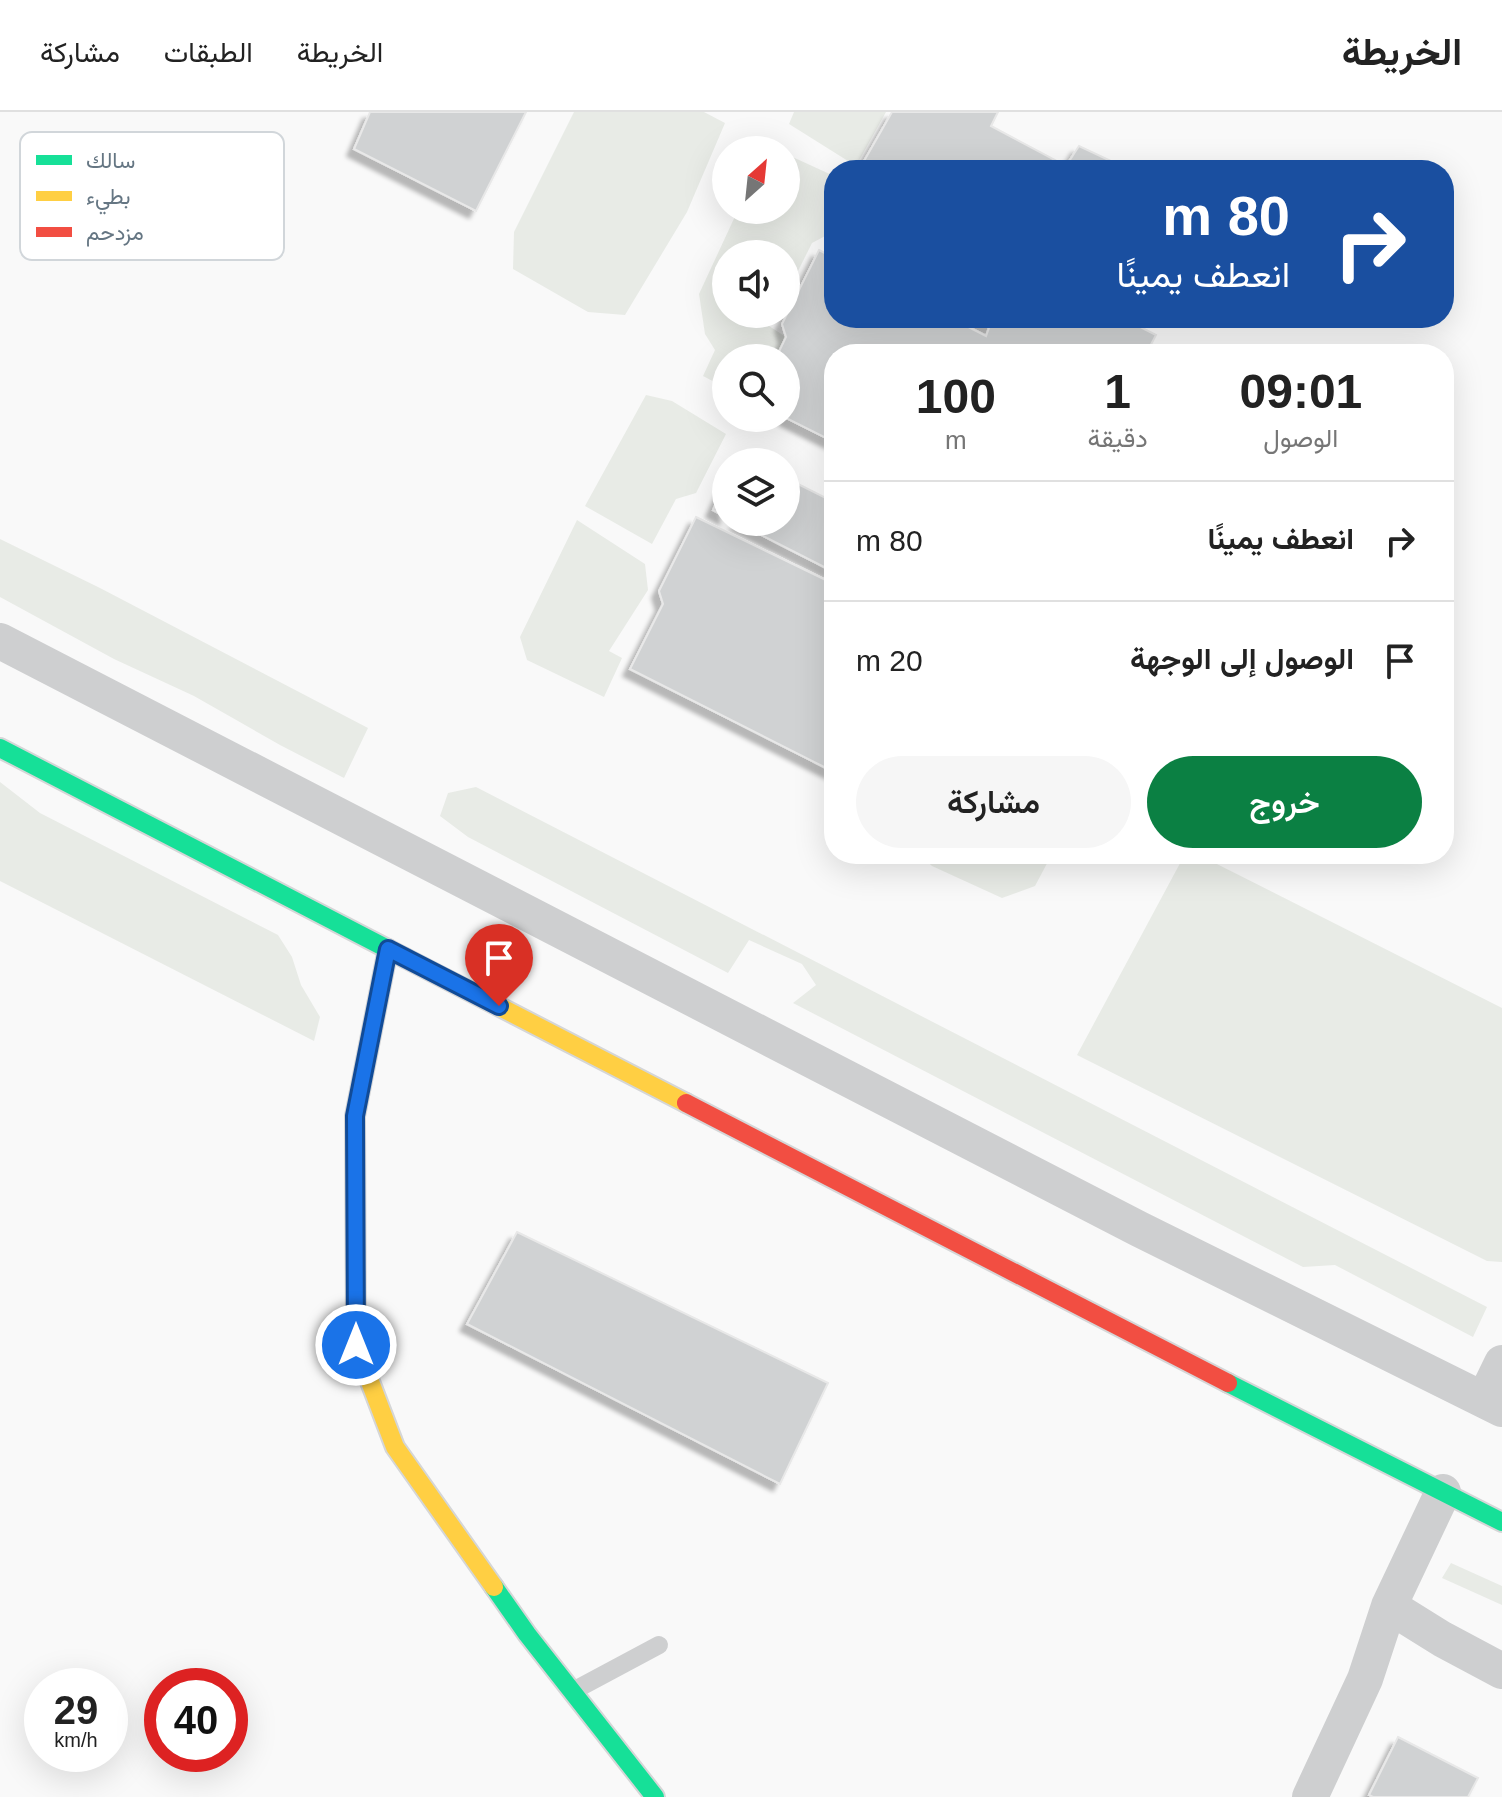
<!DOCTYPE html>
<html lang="ar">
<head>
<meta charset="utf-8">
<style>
  :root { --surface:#fff; --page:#f6f6f6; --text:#222; --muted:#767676; --line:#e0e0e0; --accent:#0b8043 }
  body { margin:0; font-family:Helvetica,Vazirmatn,sans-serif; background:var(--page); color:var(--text); direction:rtl; height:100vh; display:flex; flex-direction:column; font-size:30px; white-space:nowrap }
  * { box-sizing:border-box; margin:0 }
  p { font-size:26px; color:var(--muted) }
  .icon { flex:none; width:44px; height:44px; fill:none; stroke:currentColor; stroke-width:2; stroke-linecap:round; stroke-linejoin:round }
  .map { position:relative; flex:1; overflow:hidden; direction:ltr }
  .details { position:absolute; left:824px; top:232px; width:630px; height:520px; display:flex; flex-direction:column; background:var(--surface); border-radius:32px; box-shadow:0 8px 32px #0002; direction:rtl }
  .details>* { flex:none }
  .top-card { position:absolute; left:824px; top:48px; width:630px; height:168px; border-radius:32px; box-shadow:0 8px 32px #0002; direction:rtl; background:#1a4fa0; color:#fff; overflow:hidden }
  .needle { width:52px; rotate:27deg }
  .controls { position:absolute; left:712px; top:24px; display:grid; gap:16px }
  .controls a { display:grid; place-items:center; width:88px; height:88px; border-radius:50%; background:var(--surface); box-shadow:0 8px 32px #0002; font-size:40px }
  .speed { position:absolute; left:24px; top:1556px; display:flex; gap:16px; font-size:40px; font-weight:700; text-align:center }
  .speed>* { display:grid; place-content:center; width:104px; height:104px; border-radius:50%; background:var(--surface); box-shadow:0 8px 32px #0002; line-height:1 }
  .speed small { font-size:20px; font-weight:400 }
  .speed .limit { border:12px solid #d22; background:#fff; color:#111 }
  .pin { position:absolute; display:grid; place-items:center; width:68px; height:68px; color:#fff; margin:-82px -34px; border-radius:50% 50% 50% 0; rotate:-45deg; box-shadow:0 0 8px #0007 }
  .pin .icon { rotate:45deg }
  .me { position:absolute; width:88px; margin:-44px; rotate:0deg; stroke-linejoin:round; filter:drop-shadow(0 0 6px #0008) }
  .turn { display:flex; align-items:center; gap:28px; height:168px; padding:0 32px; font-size:36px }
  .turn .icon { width:104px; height:104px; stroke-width:2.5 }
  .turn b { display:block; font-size:56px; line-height:68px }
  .eta { display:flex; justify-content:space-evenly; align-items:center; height:136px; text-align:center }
  .eta b { font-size:48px; font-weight:600; line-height:56px }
  .primary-button { display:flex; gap:16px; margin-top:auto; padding:16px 32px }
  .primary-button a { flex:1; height:92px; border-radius:48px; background:var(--accent); color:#fff; font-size:32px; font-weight:600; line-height:92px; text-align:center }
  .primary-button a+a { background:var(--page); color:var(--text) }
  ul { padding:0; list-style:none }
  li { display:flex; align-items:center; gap:24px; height:120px; padding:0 32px; border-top:2px solid var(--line) }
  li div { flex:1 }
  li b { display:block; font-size:30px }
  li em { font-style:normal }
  header { display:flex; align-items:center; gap:48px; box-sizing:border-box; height:112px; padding:0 40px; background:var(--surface); border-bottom:2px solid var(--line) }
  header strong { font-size:38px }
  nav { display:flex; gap:44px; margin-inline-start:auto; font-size:28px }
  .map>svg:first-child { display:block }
  .green { fill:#e8ebe6 }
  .building { fill:#d0d2d3; stroke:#e8e8e8; stroke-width:2; filter:url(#shadow) }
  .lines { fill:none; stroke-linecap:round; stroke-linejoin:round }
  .fast-casing { stroke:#d5d6d7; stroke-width:22 }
  .slow-casing { stroke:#d5d6d7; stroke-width:22 }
  .jam-casing { stroke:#d5d6d7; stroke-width:22 }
  .lane { stroke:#cecfd0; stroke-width:18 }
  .street { stroke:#cecfd0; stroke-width:36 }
  .fast { stroke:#16e098; stroke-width:18 }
  .slow { stroke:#ffcf43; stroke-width:18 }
  .jam { stroke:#f24e42; stroke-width:18 }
  .route-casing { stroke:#114b97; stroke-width:20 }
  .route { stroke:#1a73e8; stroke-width:14 }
  .key { fill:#fff; stroke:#d1d6da; stroke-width:2 }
  .key-label { font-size:22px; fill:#657683 }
</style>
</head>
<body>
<header>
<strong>الخريطة</strong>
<nav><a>الخريطة</a><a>الطبقات</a><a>مشاركة</a></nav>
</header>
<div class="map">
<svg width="1502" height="1685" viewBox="0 0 1502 1685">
  <defs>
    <filter id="shadow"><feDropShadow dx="-7" dy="7" stdDeviation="2" flood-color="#0004"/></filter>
  </defs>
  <rect width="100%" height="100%" fill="#f9f9f9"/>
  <path class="green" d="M574 0H704L725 11 687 100 625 203 588 200 513 157 514 120Z
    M794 0H886L856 54 789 12Z
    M786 42 834 64V110L827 123 812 131 792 171 786 169V142H726V202H771L766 212 786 225 776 246H726V276L703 264 715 238 705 222 699 182 738 98H786Z
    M646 283 672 289 726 322 696 381 676 387 652 432 585 394Z
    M577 408 645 452 648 478 609 539 622 546 604 585 527 548 520 525Z
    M0 427 100 476 368 616 344 666 280 633 194 584 114 547 0 485Z
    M0 670 40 701 278 823 292 845 301 873 320 905 314 929 0 769Z
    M476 675 1487 1195 1473 1225 1335 1153 1303 1155 793 891 816 873 802 852 749 828 728 861 468 725 440 704 448 681Z
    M919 742H1052L1035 774 1002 786 932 754Z
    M1185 742H1197L1502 896V1150L1487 1149 1077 943Z
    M1451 1451 1502 1474V1493L1442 1466Z"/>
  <path class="building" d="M370 0H526L476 99 354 37Z
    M892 0H998L991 14 1066 54 1079 34 1130 58H864L860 56Z
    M819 138 834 146V206H951L986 224 989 216 970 206H1123L1156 223 1146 242H834V330L786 306V246H776L786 225 782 212Z
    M786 366 834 390V460L736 410H786Z
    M726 370V405L713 398Z
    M696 405 834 472V660L630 557 663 492 659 479Z
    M517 1120 828 1271 780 1372 467 1212Z
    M1398 1625 1478 1666 1468 1685H1373L1369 1683Z"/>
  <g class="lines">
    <defs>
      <path id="fast" d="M0 636 405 846
        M1228 1271 1502 1410
        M494 1475 527 1522 655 1685"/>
      <path id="slow" d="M388 837 355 1004 356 1233 395 1335 494 1475
        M405 846 686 991"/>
      <path id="jam" d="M686 991 1228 1271"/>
    </defs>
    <use href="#fast" class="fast-casing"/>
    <use href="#slow" class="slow-casing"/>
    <use href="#jam" class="jam-casing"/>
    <path class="lane" d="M573 1579 659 1533"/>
    <path class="street" d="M0 529 1139 1117 1502 1297
      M1484 1288 1502 1251
      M1389 1494 1442 1527 1502 1559
      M1310 1685 1365 1567 1389 1494 1443 1380"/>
    <use href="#fast" class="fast"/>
    <use href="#slow" class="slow"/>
    <use href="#jam" class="jam"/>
  </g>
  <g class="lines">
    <defs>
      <path id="route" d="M356 1233 355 1004 388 837 499 894"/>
    </defs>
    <use href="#route" class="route-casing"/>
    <use href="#route" class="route"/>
  </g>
  <rect x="20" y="20" width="264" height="128" rx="12" class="key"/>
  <rect x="36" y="43" width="36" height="10" fill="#16e098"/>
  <rect x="36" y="79" width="36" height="10" fill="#ffcf43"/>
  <rect x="36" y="115" width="36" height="10" fill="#f24e42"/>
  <g class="key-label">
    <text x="86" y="56">سالك</text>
    <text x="86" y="92">بطيء</text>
    <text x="86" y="128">مزدحم</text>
  </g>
</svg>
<div class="controls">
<a><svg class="needle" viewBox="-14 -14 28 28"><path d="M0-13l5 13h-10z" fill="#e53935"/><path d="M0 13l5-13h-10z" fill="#767676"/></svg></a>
<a><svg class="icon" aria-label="sound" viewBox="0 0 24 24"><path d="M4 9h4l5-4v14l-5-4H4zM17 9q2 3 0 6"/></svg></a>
<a><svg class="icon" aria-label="search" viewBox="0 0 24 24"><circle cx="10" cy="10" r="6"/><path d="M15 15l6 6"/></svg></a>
<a><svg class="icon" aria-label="layers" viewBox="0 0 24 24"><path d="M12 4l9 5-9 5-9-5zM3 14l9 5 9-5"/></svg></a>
</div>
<div class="speed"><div>29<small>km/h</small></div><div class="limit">40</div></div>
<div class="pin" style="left:499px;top:894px;background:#d93025"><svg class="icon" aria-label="arrive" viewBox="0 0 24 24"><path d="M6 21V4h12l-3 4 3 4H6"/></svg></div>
<svg class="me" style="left:356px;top:1233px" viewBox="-20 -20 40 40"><circle r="17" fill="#1a73e8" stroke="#fff" stroke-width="3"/><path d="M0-11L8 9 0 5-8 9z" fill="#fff"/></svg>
<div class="top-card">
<div class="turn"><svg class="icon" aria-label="right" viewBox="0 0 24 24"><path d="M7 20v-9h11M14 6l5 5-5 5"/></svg><div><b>80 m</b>انعطف يمينًا</div></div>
</div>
<section class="details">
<div class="eta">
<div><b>09:01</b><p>الوصول</p></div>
<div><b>1</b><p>دقيقة</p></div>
<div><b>100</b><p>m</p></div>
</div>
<ul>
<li><svg class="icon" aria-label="right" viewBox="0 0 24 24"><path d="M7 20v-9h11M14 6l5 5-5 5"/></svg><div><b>انعطف يمينًا</b></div><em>80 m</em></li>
<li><svg class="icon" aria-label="arrive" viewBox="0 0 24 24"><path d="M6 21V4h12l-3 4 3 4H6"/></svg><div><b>الوصول إلى الوجهة</b></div><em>20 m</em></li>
</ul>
<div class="primary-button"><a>خروج</a><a>مشاركة</a></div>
</section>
</div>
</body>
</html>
